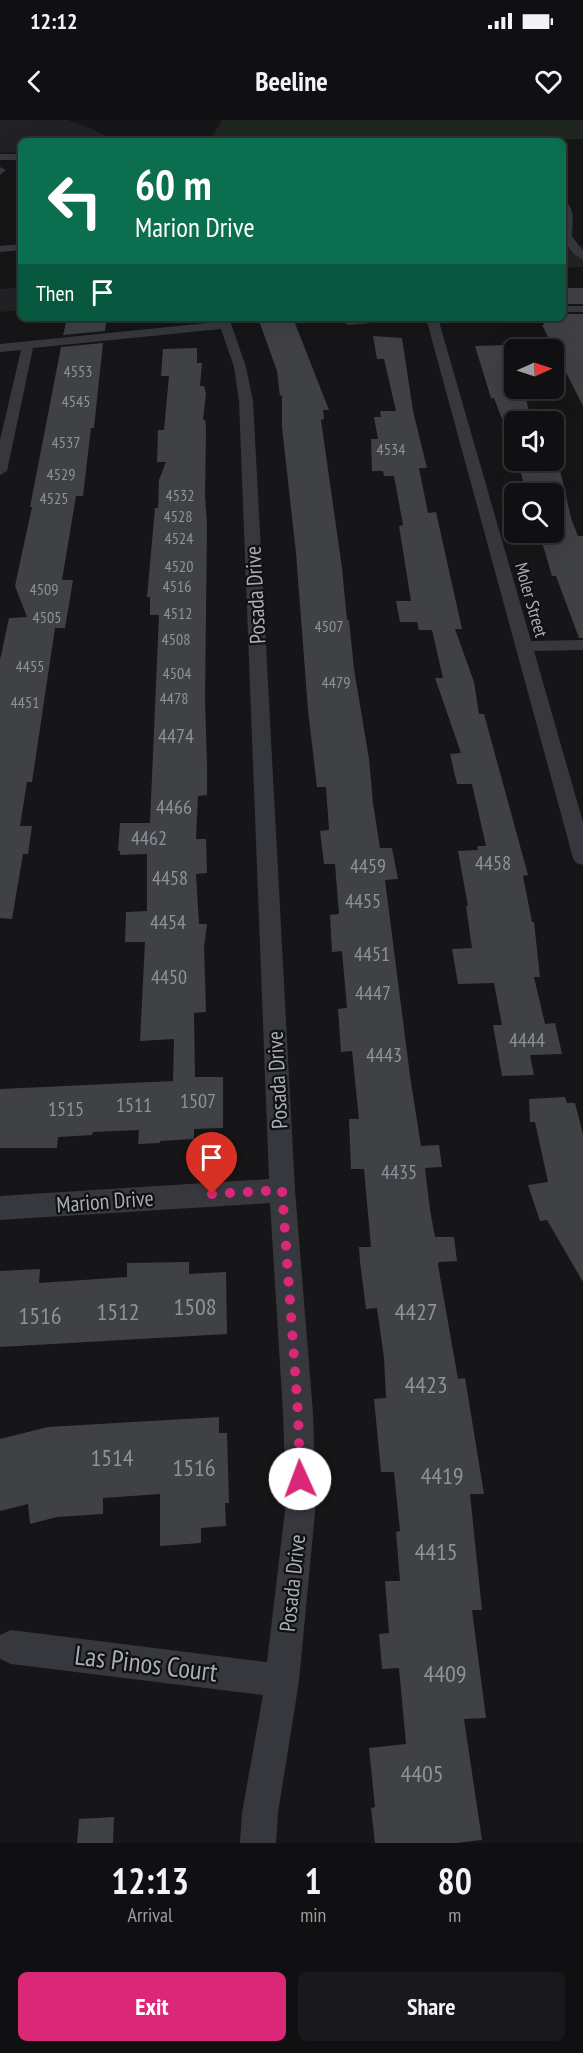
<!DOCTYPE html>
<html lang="en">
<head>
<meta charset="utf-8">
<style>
  :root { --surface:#101012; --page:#19191b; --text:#f1f3f6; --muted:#9c9d9f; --line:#303032; --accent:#db2777 }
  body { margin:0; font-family:"PT Sans Narrow",sans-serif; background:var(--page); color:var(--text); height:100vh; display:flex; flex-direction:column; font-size:22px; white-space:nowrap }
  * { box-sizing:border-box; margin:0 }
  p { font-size:20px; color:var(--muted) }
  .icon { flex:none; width:33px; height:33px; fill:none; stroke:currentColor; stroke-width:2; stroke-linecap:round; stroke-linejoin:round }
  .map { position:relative; height:1723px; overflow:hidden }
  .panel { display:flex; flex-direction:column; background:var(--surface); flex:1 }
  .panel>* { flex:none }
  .banner { position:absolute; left:18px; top:18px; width:548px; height:183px; border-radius:9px; box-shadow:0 6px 24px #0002,0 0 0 2px var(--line); background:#0b6e4f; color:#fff; overflow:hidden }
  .needle { width:39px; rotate:87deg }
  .tools { position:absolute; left:504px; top:219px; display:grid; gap:12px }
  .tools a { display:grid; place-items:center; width:60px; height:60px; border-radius:9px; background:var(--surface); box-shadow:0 6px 24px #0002,0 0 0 2px var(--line); font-size:30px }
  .pin { position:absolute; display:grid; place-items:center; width:51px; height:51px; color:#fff; margin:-62px -26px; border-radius:50% 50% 50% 0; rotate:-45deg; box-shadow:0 0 6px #0007 }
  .pin .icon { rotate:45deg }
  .me { position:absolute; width:66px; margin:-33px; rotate:358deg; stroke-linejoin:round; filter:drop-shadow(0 0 4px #0008) }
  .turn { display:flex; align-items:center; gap:21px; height:126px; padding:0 18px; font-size:27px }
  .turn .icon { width:78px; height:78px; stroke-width:2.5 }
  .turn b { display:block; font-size:42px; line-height:51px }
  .then { display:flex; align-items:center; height:57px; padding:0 18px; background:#0003; gap:12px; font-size:22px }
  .eta { display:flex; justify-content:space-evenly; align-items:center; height:102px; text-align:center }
  .eta b { font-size:36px; font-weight:700; line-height:42px }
  .cta { display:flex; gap:12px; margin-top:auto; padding:12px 18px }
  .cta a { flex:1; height:69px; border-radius:9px; background:var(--accent); color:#fff; font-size:24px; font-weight:700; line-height:69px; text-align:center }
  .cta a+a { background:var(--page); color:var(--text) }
  .status { display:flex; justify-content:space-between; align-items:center; height:42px; padding:0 30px; background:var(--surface); direction:ltr }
  .status svg { height:16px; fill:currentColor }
  header { display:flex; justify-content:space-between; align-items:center; height:78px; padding:0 18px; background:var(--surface); font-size:27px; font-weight:700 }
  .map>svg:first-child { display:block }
  .built { fill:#222225 }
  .green { fill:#1e261f }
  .building { fill:#404145 }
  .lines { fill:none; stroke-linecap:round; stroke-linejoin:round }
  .minor { fill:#37383d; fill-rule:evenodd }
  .tertiary { fill:#37383d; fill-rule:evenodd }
  .route { stroke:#db2777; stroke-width:10; stroke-dasharray:0 18 }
  .labels { text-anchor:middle; stroke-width:4.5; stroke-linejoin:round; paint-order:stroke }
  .far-number-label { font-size:16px; fill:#8e929b }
  .far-street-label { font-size:18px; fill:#a8adb8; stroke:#111113 }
  .number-label { font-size:20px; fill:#8e929b }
  .street-label { font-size:22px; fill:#a8adb8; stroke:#111113 }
  .near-number-label { font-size:24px; fill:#8e929b }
  .near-street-label { font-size:27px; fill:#a8adb8; stroke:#111113 }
</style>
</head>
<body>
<div class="status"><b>12:12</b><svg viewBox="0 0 49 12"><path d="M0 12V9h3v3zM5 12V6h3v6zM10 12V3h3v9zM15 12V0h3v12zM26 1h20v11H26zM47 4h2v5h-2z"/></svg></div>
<header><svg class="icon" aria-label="back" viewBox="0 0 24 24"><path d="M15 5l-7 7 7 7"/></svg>Beeline<svg class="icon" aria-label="heart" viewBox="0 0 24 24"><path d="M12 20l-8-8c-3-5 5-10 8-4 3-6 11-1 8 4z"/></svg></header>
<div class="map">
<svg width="583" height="1723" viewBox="0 0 583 1723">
  <rect width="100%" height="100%" fill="#161618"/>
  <path class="built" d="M0 0H67L90 8 116 21H21V32L0 33Z
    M562 126H583V147L563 148Z
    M21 167V190L0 192V169Z"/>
  <path class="green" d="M222 0H583V19L209 21Z"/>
  <path class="building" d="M562 168H583V184H562Z
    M562 194H583V286L542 205H544L543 202 562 200Z
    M67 198H107L105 211 63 215Z
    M258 198H293L329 290H323L324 299 321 300 342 448 347 500H349L354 549 369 639 373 683 380 728H392L398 759 385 760 410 956 421 1026 439 1025 442 1047 425 1048 430 1090 435 1117H454L457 1141 439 1142 438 1145 458 1259 465 1258 484 1374H470L482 1490H472L486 1598 464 1599 482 1720 456 1723H375L371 1688 375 1687 369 1628 406 1624 399 1548 382 1549 379 1514 389 1513 385 1461H400L396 1412 400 1411 394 1352H381L374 1279 386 1278 384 1238 377 1188 366 1189 360 1142 359 1127H371L364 1049H351L349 999H359L352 931 341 932 338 889 347 888 342 831 332 832 330 795 339 794 335 744H324L320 711 329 710 326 667H317L308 590 296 433 282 307V275L280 276 277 251Z
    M373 216 402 218 413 291 427 348H419L428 393 436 392 462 509H455L474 562 479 594H484L528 755 523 756 532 802H534L540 857H534L545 904 555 903 562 934 530 935 534 955 502 956 493 905H502L494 863 458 864 452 829 472 828 466 786H468L458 731 478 730 477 726H486L472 664H457L450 634 461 633 435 558H443L432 510H419L417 502H400L396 481H411L399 406 403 405 394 356H384L383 351H372L371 319H378L374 297H381L380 291H396L384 239H377Z
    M103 223 94 308H91L83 376H76L62 460H73L65 508H55L32 662H27L20 706H32L28 734H23L12 799 0 798V540L9 498 27 497 15 466 32 387H30L61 227Z
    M506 225 514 245V268H523L532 302H514V331L494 278H491L475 226Z
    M197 228V243H202L200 266H204L206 274 203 300H205L206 308 205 376 207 404 205 580 207 645V675L198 676 196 719H206L207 753 196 754 199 804H207L204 827 206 892 194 893 195 957H223V1008L194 1009V1019L160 1021V1023L138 1024 139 1010 93 1012 92 1015 58 1017 57 1028H0V969L173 961 174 919 140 921 145 822H125L126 792 147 791V734L120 735V731H118L120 703H150L159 495H150V477H147L155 388H158L159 360 166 342H157L158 310H164L169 256H161L163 229Z
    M554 339 561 354 571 398 578 416H583V518H579L556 456H552L539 412H554V374H527L517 340Z
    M565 977 567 983H575L583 1014V1162L547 1100 540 1101 528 1065 548 1062 535 1002H530L529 979Z
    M189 1142V1154L226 1152 227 1214 0 1227V1151L40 1149 39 1163 127 1157V1143Z
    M219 1297V1313H227L229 1383H225L226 1406 201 1408V1423L160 1426V1374L103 1378V1394L57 1397 30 1404 28 1384 0 1391V1319L48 1307Z
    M114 1697 113 1723H77L79 1699Z"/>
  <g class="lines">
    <path class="minor" d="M0 47 6 50 0 55Z
      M562 79C577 88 572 102 572 116L583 131V140L574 134 563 120 565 98Z
      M21 124V130L0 132V126Z
      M562 186H583V192H562Z
      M217 198H229L246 247 253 281 295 1070 313 1293 316 1382 299 1561 278 1693 276 1723H240L242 1693 263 1575 11 1544 0 1539V1515L11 1510 267 1542 286 1382 283 1293 270 1083 0 1100V1076L269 1059 239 281 234 247 221 209 33 228 7 351 0 355V320L21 230 0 232V224L218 202Z
      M345 198H390L384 202 349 205 345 204Z
      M426 198H438L531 521 583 520V530L534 531 583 702V745L576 743 573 738Z"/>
    <path class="tertiary" d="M0 34H21V40H0Z"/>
  </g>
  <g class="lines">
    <path class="route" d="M212 1074 282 1070 298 1293 300 1359"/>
  </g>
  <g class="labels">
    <g class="far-number-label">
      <text x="78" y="257">4553</text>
      <text x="76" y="287">4545</text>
      <text x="66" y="328">4537</text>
      <text x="391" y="335">4534</text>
      <text x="61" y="360">4529</text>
      <text x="180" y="381">4532</text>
      <text x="54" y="384">4525</text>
      <text x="178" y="402">4528</text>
      <text x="179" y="424">4524</text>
      <text x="179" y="452">4520</text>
      <text x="177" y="472">4516</text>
      <text x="44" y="475">4509</text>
      <text x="178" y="499">4512</text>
      <text x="47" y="503">4505</text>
      <text x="329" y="512">4507</text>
      <text x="176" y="525">4508</text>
      <text x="30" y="552">4455</text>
      <text x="177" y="559">4504</text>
      <text x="336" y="568">4479</text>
      <text x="174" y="584">4478</text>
      <text x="25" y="588">4451</text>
    </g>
    <g class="far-street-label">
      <text transform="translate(531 480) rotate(74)" y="6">Moler Street</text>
    </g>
    <g class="number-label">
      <text x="176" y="623">4474</text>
      <text x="174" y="694">4466</text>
      <text x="149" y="725">4462</text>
      <text x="493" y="750">4458</text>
      <text x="368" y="753">4459</text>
      <text x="170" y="765">4458</text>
      <text x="363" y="788">4455</text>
      <text x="168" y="809">4454</text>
      <text x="372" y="841">4451</text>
      <text x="169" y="864">4450</text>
      <text x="373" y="880">4447</text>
      <text x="527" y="927">4444</text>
      <text x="384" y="942">4443</text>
      <text x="198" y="988">1507</text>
      <text x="134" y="992">1511</text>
      <text x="66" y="996">1515</text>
      <text x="399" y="1059">4435</text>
    </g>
    <g class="street-label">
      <text transform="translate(255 475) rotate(-93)" y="8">Posada Drive</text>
      <text transform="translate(277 960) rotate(-93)" y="8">Posada Drive</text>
      <text transform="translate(105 1081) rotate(-4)" y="8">Marion Drive</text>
      <text transform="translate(292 1463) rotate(-84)" y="8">Posada Drive</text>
    </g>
    <g class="near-number-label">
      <text x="195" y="1195">1508</text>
      <text x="118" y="1200">1512</text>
      <text x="416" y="1200">4427</text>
      <text x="40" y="1204">1516</text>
      <text x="426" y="1273">4423</text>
      <text x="112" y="1346">1514</text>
      <text x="194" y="1356">1516</text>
      <text x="442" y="1364">4419</text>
      <text x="436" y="1440">4415</text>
      <text x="445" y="1562">4409</text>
      <text x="422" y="1662">4405</text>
    </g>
    <g class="near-street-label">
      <text transform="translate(146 1544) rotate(7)" y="9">Las Pinos Court</text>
    </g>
  </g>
</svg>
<div class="tools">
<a><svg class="needle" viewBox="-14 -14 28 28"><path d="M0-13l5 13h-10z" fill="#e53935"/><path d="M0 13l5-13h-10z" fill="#9c9d9f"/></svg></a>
<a><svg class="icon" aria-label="sound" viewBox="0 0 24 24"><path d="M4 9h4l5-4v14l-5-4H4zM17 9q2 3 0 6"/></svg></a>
<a><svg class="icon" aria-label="search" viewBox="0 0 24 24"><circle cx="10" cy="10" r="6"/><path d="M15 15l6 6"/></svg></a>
</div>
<div class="pin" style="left:212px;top:1074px;background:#d93025"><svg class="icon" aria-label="arrive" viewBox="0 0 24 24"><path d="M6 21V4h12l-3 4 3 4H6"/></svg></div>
<svg class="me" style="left:300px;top:1359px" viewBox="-20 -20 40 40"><circle r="19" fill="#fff"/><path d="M0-13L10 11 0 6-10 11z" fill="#db2777"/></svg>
<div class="banner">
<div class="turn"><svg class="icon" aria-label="left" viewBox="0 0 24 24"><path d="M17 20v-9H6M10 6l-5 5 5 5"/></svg><div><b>60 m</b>Marion Drive</div></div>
<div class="then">Then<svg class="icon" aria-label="arrive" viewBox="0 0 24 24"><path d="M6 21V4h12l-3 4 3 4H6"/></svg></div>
</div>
</div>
<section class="panel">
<div class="eta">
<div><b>12:13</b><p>Arrival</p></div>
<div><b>1</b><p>min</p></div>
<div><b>80</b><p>m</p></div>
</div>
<div class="cta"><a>Exit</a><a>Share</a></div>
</section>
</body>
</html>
